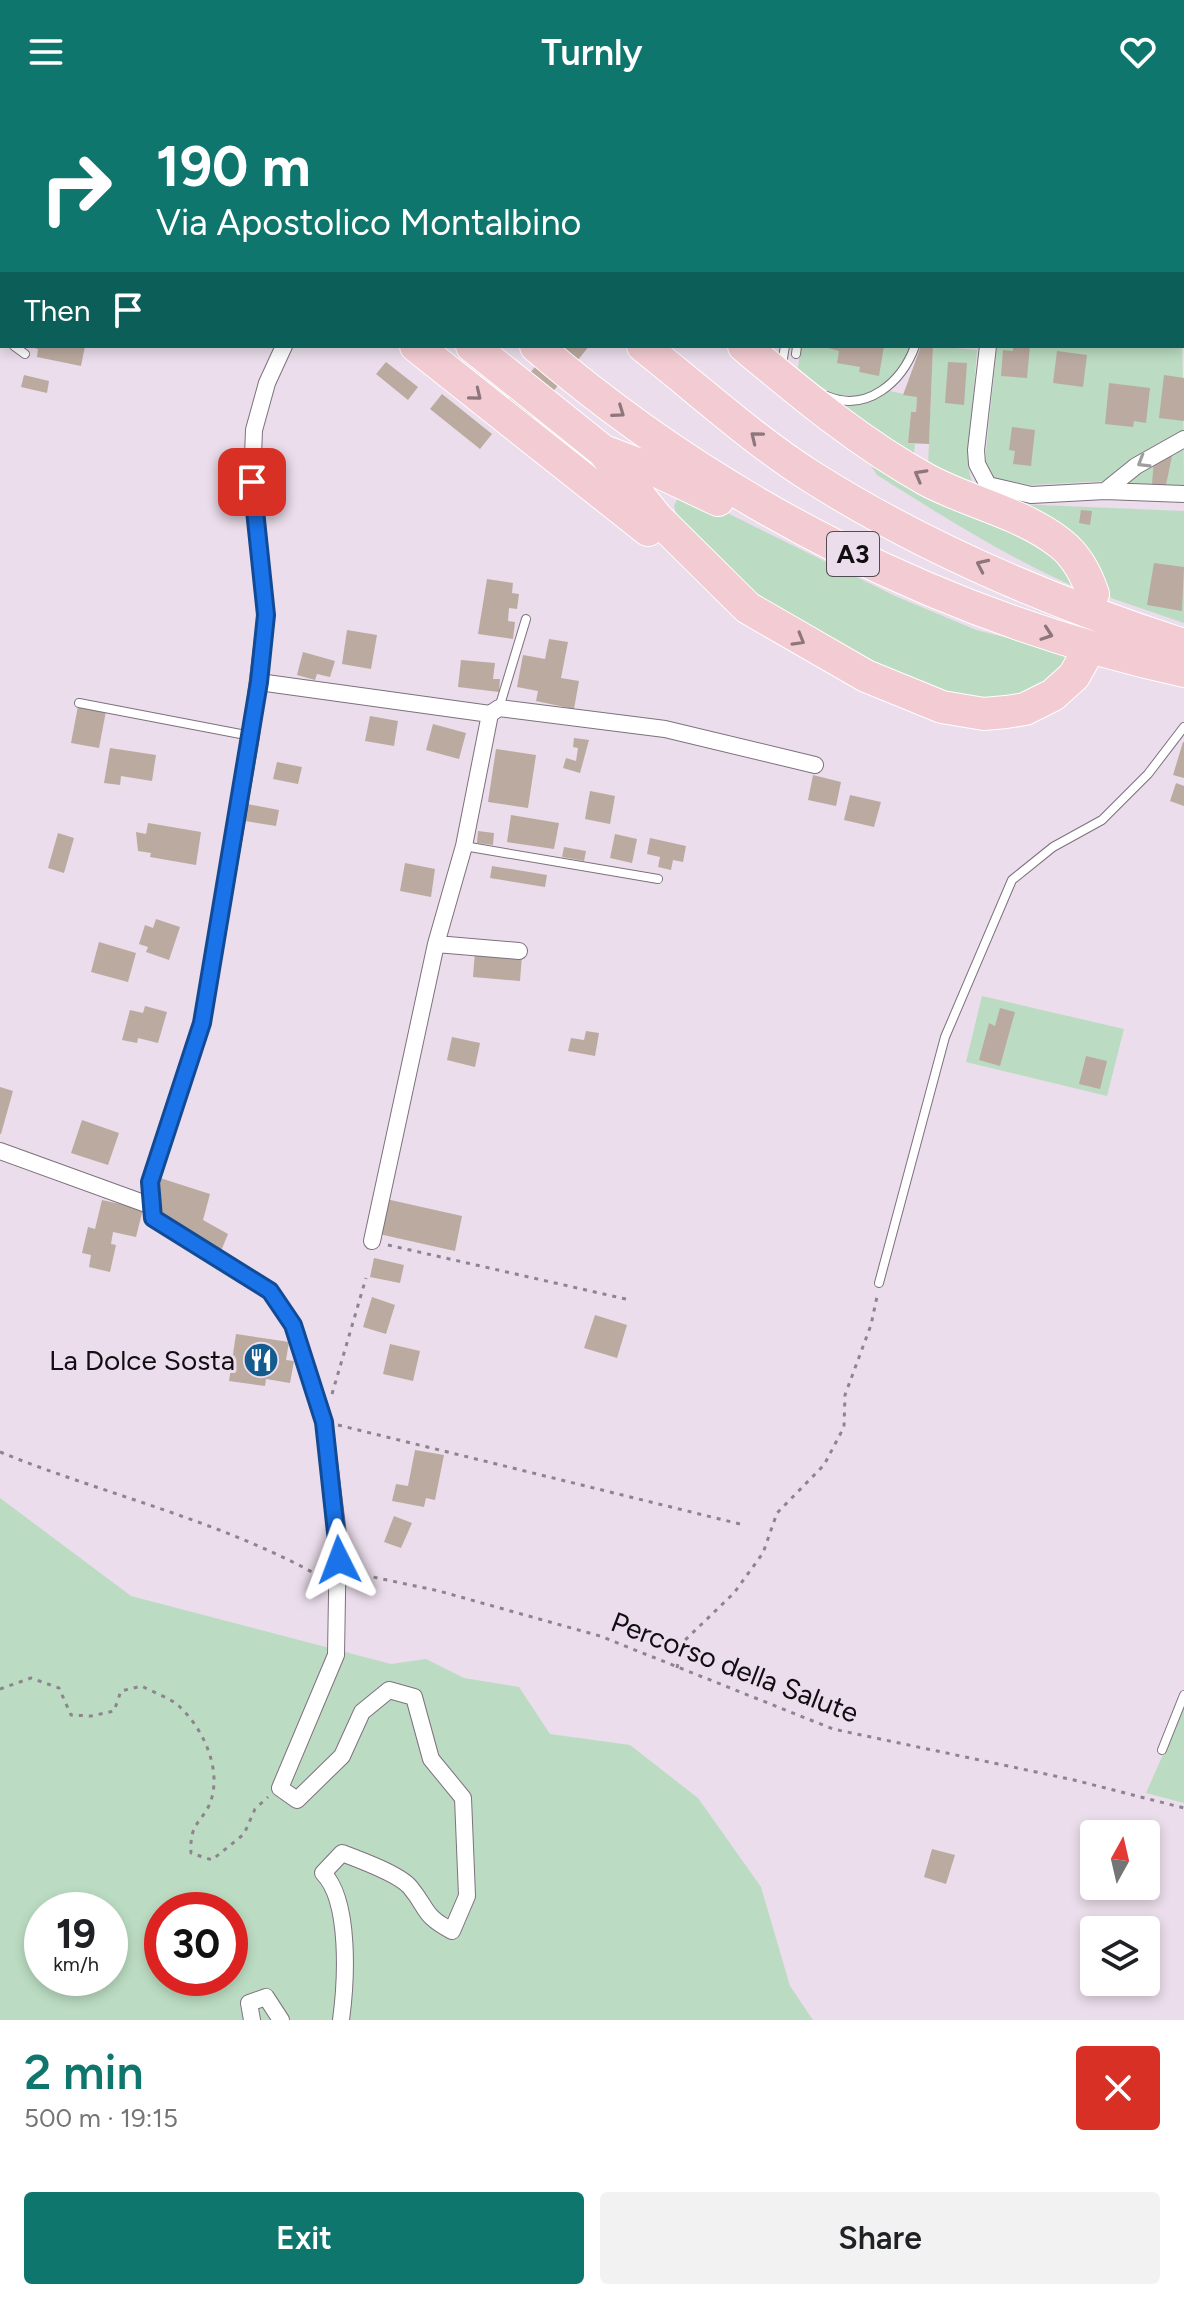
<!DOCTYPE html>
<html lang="en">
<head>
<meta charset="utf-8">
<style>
  :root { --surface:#fff; --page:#f2f2f2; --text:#202124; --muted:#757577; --accent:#0f766e }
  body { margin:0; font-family:Figtree,sans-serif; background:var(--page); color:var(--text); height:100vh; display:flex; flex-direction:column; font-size:30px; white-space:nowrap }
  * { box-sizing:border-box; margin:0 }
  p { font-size:26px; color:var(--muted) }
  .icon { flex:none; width:44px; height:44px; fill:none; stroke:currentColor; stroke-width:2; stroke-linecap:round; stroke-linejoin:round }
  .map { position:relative; height:1916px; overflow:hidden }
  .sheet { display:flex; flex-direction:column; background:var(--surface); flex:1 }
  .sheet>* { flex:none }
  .top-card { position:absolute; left:0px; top:0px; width:1184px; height:244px; box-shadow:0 4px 12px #0003; background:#0f766e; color:#fff; overflow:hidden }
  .needle { width:52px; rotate:8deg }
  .fabs { position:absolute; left:1080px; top:1716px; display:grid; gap:16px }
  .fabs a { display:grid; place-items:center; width:80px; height:80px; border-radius:8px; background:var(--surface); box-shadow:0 4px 12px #0003; font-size:40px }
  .speed { position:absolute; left:24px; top:1788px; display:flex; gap:16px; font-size:40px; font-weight:700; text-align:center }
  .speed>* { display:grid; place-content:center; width:104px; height:104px; border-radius:50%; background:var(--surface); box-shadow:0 4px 12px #0003; line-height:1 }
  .speed small { font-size:20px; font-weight:400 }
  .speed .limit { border:12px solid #d22; background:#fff; color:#111 }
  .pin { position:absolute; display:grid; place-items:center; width:68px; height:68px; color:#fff; margin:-34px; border-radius:16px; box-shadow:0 4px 12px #0006 }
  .me { position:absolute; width:88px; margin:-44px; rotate:357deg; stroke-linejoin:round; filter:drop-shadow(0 0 6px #0008) }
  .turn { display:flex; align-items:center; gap:28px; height:168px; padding:0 24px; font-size:36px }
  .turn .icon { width:104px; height:104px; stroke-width:2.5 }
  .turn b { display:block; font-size:56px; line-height:68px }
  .then { display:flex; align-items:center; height:76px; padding:0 24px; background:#0003; gap:16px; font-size:30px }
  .round { display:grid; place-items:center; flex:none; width:84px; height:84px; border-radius:8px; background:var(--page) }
  .overview { display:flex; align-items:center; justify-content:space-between; height:136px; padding:0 24px }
  h1 { font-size:48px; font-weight:600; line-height:60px; color:var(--accent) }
  .cta { display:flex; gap:16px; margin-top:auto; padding:16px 24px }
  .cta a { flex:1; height:92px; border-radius:8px; background:var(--accent); color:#fff; font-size:32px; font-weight:600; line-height:92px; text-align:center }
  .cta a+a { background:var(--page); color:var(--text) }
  header { display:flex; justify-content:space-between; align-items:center; height:104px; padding:0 24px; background:var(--accent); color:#fff; font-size:36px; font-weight:600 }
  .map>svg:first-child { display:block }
  .green { fill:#bbdcc2; fill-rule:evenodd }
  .building { fill:#bbaaa0 }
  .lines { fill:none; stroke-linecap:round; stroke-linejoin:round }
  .service-casing { stroke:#7d717e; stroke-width:10 }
  .minor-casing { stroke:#7d717e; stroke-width:18 }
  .motorway-casing { stroke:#fff; stroke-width:34 }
  .path { stroke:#8e848f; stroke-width:3; stroke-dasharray:4 6; stroke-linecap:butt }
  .service { stroke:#fff; stroke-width:8 }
  .minor { stroke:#fff; stroke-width:16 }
  .motorway { stroke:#f3ccd3; stroke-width:32 }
  .oneway { stroke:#8d767c }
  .oneway2 { stroke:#a09ea0 }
  .route-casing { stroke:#114b97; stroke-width:20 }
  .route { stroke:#1a73e8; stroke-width:14 }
  .labels { text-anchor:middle; stroke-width:6; stroke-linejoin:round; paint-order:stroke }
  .shield { fill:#ebddeb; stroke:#524b53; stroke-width:2 }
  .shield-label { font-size:26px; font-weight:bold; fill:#110d12 }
  .poi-label { font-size:28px; fill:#110d12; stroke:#ebddeb; text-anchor:end }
  .street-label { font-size:28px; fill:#110d12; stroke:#ebddeb }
</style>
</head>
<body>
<header><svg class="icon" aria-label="menu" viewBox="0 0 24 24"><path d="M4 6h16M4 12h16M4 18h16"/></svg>Turnly<svg class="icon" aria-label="heart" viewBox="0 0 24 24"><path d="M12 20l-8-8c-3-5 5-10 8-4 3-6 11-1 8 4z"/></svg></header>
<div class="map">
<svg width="1184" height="1916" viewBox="0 0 1184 1916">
  <rect width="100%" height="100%" fill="#ebddeb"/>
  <path class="green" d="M1183 48H1184V187H1182Z
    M1182 204 1184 383 1105 377 1031 381 994 374 986 358V346L997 242H1182Z
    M801 242H912C882 298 846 312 798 264Z
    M933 242 977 246 968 361 973 384 928 363Z
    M890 287 917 293 916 308H911L908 339 915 340 913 358 828 299H864Z
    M871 362 1049 444 1077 484C1007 453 942 412 877 371Z
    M679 391 701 396 895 492 976 526 1067 549 1073 554 1045 584 991 598 945 590 899 573 764 499 677 413 674 402Z
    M1016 400 1184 407V519L1111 494C1088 437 1072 424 1016 400Z
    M982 892 1124 925 1107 992 966 958Z
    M0 1394 131 1492 391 1560 426 1555 464 1574 519 1583 550 1630 630 1641 698 1694 761 1783 790 1882 813 1916H0ZM42 1806H110V1874H42ZM162 1806H230V1874H162Z
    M1184 1603V1699L1146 1689Z"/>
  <path class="building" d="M85 242 81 262 37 253 38 245 31 243Z
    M552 242H589L518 332 494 313Z
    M822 242H884L879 272 859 268 860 263 837 259 839 247Z
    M921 242H933L929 340 908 339 911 308H916L917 293 903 291Z
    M1013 242H1030L1027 274 1001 272 1003 246 1013 247Z
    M1057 247 1087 251 1083 283 1053 279Z
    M386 258 418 283 408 296 376 270Z
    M948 258 967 259 964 301 945 299Z
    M24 271 49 277 47 289 21 283Z
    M1164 271 1184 274V317L1159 314Z
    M1109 279 1150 284 1146 319 1134 317 1133 323 1105 320Z
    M442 290 492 330 480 345 430 305Z
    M1012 323 1035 326 1031 362 1013 360 1015 347 1009 346Z
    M1173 347 1166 381 1152 380 1154 355Z
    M1081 406 1092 407 1090 421 1079 419Z
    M1154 459 1184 463 1182 507 1147 501Z
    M487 475 513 479 512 489 519 490 517 505 509 504 508 517 515 518 513 535 478 530Z
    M347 526 377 531 371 565 342 560Z
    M549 535 568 538 561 574 579 577 574 605 536 597 538 587 517 583 523 551 545 555Z
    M303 548 335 557 330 573 317 570 315 576 297 571Z
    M461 556 495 559 493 575H500L499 588 458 583Z
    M78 602 106 607 99 644 71 639Z
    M370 612 398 617 394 642 365 637Z
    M433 620 466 629 459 655 426 646Z
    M574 634 589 636 580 669 563 664 566 654 576 657 578 644 573 643Z
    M1183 638H1184V674L1173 671Z
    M110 644 156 651 152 677 121 672 120 681 104 679Z
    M496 645 536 651 528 704 488 698Z
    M277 658 302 663 298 680 273 675Z
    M813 671 841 678 836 702 808 696Z
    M1176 679 1184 682V702L1170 697Z
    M590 687 615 692 610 720 585 715Z
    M850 691 881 698 874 723 844 716Z
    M247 700 279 706 276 722 245 717Z
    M511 711 559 719 554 745 507 738Z
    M148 719 201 728 196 761 150 753 151 749 138 747 136 728 146 730Z
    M478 727 494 729 493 741 477 739Z
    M58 729 74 734 64 769 48 764Z
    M615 730 637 735 632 759 610 754Z
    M650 734 686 742 683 758 673 756 671 766 658 763 660 753 647 750Z
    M564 743 586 747 584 757 562 753Z
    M405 759 435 765 431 793 400 787Z
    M492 762 547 771 545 783 490 774Z
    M156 815 180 823 169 856 146 848 148 843 139 840 145 821 153 824Z
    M99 838 136 849 128 878 91 868Z
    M475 847 522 851 520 877 473 873Z
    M145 902 167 908 158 939 138 934 137 939 122 936 130 906 143 909Z
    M1000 904 1015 908 1000 962 979 956 989 919 995 922Z
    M586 927 599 929 595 952 568 947 571 934 584 936Z
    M452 933 480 939 475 963 447 956Z
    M1086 952 1107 957 1100 985 1079 980Z
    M0 983 13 987 1 1030H0Z
    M82 1016 119 1029 108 1061 71 1049Z
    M157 1073 210 1090 203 1116 228 1130 221 1147 162 1111 156 1104Z
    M386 1095 462 1112 455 1147 379 1130Z
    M102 1096 143 1105 136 1133 113 1128 111 1140 116 1141 110 1168 89 1163 91 1151 82 1149 88 1123 95 1125Z
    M374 1154 404 1161 400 1179 370 1173Z
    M372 1193 395 1201 386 1230 363 1223Z
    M595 1211 627 1221 617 1254 584 1244Z
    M236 1230 289 1238 286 1256 294 1257 290 1279 266 1275 265 1282 229 1277Z
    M390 1240 420 1247 413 1277 383 1270Z
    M415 1346 444 1351 435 1396 426 1394 424 1403 392 1397 396 1380 408 1382Z
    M394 1412 412 1419 401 1444 384 1438Z
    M932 1745 955 1751 946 1780 924 1773Z"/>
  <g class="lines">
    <defs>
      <path id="service" d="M0 232 2 233
        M14 242 25 250
        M796 250 797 242
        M783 254 785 242
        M827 292C867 309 902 278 915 242
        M79 599 251 632
        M499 604 526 515
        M464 742 658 775
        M879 1179 945 933 1012 776 1053 743 1102 716 1148 670 1184 623
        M1162 1646 1184 1591"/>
      <path id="minor" d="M600 0 605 2
        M731 2V0
        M1182 16 1184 9
        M284 242 267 279 254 326 252 378 266 511 251 632 202 919 150 1078 153 1114 270 1187 293 1221 324 1318 338 1430 336 1551 280 1684 297 1696 342 1652 362 1608 389 1586 414 1593 431 1655 463 1694 467 1792 452 1827C422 1811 429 1806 410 1783 399 1770 358 1755 342 1749L323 1769C351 1797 346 1879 341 1916
        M988 242 976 346 977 360 988 381 1031 391 1105 387 1184 390
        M1105 387 1136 362 1184 335
        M259 578 490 610 499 604 665 625 815 661
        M436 840 519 847
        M0 1047 149 1101
        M372 1137 436 840 464 742 490 610
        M252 1916 249 1899 266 1893 281 1916"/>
      <path id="motorway" d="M119 0 122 2
        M155 0 158 2
        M288 0 290 2
        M368 0 371 2
        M414 0 417 2
        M416 242 648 426
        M472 242 603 347 657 414 748 504 866 572 942 603 984 610 1006 608 1025 605 1053 591 1074 572 1083 556
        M536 242C721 401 946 514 1184 567
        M643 242C699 286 752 335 812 373 926 445 1056 500 1184 541
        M744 242C803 291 860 339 927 376 970 399 1022 409 1060 439 1077 452 1086 470 1093 490
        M603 347 661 369 718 396"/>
    </defs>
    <use href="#service" class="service-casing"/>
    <use href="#minor" class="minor-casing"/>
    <use href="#motorway" class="motorway-casing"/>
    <path class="path" d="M388 1141 630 1196
      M332 1290 366 1174
      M338 1321 744 1421
      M0 1348C106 1391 222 1417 321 1473
      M354 1469 439 1487 600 1532 833 1625 1074 1676 1184 1704
      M677 1564 682 1539 734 1489 763 1449 777 1409 824 1361 844 1323 845 1291 871 1221 878 1188
      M0 1585 31 1574 59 1584 71 1611 91 1612 114 1607 121 1587 142 1582C154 1589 171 1594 180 1603 203 1625 220 1662 212 1693 205 1719 189 1715 191 1749L212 1756 244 1730 255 1705 268 1693"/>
    <use href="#service" class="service"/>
    <use href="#minor" class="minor"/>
    <use href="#motorway" class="motorway"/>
  </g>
  <defs><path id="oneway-chevron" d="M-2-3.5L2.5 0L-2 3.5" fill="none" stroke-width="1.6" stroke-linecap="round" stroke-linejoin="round" transform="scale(2)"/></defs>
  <g class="oneway">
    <use href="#oneway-chevron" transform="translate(476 291) rotate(39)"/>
    <use href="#oneway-chevron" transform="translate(619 308) rotate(35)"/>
    <use href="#oneway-chevron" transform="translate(756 333) rotate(-141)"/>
    <use href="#oneway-chevron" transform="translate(920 371) rotate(-151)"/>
    <use href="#oneway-chevron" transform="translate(982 461) rotate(-155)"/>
    <use href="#oneway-chevron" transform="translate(1047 530) rotate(19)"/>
    <use href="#oneway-chevron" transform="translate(799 536) rotate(30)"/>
  </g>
  <use class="oneway2" href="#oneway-chevron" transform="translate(1143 358) rotate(149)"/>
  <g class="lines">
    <defs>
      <path id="route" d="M252 378 266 511 259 578 202 919 150 1078 153 1114 270 1187 293 1221 324 1318 339 1456"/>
    </defs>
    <use href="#route" class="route-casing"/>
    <use href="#route" class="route"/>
  </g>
  <defs>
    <symbol id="restaurant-disc" viewBox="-11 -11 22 22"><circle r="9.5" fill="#145b8f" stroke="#ebddeb"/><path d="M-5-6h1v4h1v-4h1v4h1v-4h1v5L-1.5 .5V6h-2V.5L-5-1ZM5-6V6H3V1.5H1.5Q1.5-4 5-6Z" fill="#fff"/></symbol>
  </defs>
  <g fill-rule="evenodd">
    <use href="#restaurant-disc" x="241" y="1236" width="40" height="40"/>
  </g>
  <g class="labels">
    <rect class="shield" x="827" y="428" width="52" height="44" rx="6"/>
    <g class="shield-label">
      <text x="853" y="459">A3</text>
    </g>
    <g class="poi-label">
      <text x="235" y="1266">La Dolce Sosta</text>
    </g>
    <g class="street-label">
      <text transform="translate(735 1563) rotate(21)" y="10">Percorso della Salute</text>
    </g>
  </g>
</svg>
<div class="fabs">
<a><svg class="needle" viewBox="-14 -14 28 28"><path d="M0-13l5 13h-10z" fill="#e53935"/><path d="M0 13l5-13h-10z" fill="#757577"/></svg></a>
<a><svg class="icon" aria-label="layers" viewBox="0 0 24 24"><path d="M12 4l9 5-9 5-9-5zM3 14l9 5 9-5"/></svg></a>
</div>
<div class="speed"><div>19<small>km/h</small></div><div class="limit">30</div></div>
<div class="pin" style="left:252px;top:378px;background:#d93025"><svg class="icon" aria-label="arrive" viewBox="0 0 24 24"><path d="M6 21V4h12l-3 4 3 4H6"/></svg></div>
<svg class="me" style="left:339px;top:1456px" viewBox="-20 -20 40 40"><path d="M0-17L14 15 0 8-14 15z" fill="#1a73e8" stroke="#fff" stroke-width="4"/></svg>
<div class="top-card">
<div class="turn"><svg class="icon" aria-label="right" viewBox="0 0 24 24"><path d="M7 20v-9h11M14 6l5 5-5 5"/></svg><div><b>190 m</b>Via Apostolico Montalbino</div></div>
<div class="then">Then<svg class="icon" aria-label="arrive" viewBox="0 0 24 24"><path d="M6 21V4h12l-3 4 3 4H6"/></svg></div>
</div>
</div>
<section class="sheet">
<div class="overview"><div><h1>2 min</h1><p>500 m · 19:15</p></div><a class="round" style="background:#d93025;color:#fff"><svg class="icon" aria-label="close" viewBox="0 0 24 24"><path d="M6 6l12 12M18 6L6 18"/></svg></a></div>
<div class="cta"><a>Exit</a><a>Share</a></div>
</section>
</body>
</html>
